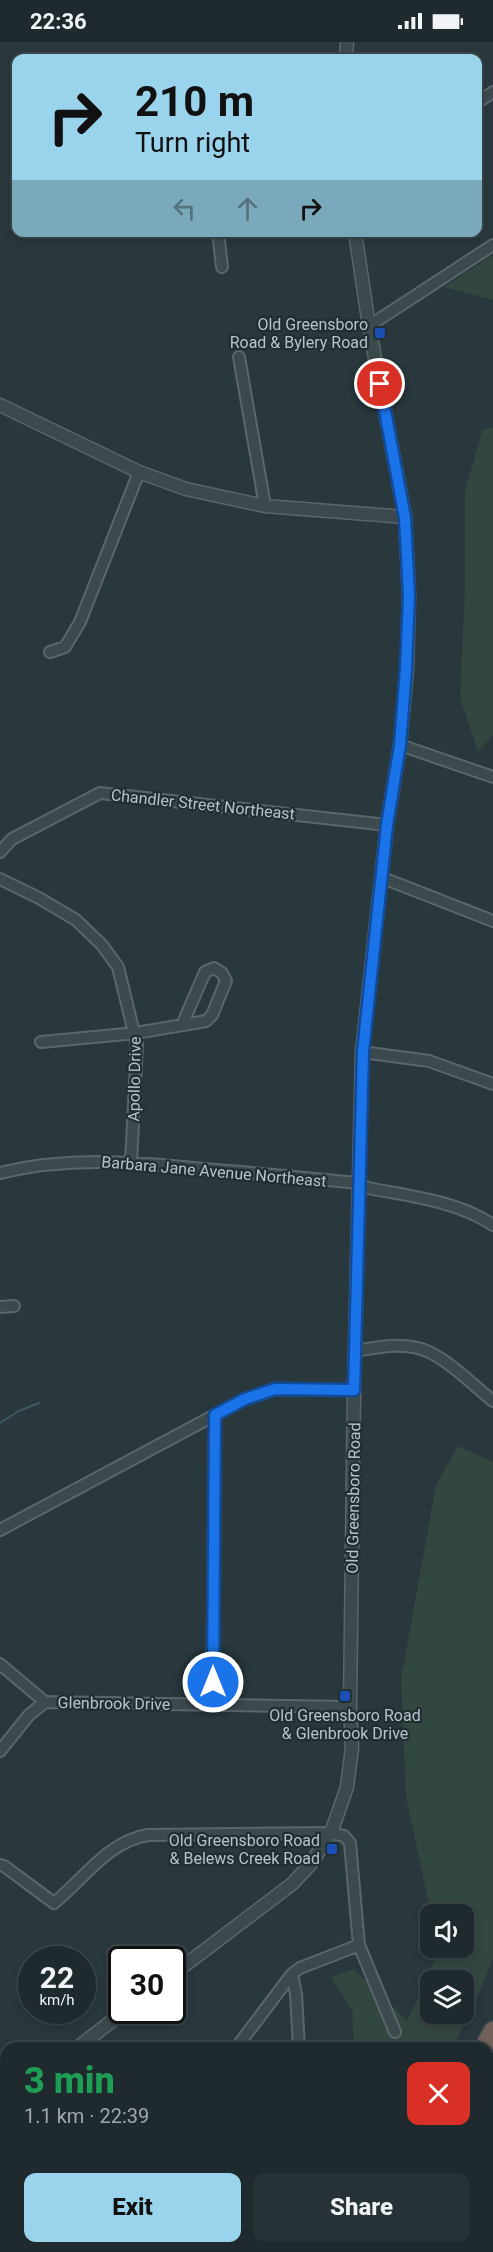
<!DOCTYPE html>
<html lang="en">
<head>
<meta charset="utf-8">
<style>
  :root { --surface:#1e2a2e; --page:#263236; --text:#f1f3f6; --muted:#a1a7aa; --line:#3c464a; --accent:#99d4ec }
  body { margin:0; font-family:Roboto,sans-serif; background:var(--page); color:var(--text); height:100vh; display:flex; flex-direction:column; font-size:22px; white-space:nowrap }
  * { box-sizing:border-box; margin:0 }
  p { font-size:20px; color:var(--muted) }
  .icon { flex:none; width:33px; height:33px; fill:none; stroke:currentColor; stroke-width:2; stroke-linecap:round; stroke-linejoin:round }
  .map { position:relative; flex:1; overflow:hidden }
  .drawer { position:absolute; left:0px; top:2000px; width:494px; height:212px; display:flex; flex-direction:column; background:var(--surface); border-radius:18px 18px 0 0; box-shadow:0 3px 9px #0003,0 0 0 2px var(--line) }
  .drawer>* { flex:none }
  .hud { position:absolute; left:12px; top:12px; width:470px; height:183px; border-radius:12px; box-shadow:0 3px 9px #0003,0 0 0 2px var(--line); background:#99d4ec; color:#111; overflow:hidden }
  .fabs { position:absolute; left:420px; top:1862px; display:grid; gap:12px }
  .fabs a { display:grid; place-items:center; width:54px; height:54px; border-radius:12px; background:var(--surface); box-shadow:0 3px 9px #0003,0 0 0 2px var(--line); font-size:30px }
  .speed { position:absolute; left:18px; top:1904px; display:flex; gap:12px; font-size:30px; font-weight:700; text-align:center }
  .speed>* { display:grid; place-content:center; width:78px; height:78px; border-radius:50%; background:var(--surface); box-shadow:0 3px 9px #0003,0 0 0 2px var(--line); line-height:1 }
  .speed small { font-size:15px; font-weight:400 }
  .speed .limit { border:3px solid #111; border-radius:9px; background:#fff; color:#111 }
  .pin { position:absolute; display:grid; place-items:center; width:51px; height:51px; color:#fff; margin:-26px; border:3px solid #fff; border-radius:50%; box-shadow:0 2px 6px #0007 }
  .me { position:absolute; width:66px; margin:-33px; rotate:0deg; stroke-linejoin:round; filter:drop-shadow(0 0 4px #0008) }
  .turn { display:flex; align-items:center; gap:21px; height:126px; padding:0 24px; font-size:27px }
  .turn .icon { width:78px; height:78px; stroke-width:2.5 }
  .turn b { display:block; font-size:42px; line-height:51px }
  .lanes { display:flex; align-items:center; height:57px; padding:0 24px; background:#0003; justify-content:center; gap:30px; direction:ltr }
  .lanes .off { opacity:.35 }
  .round { display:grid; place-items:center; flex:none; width:63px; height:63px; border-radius:12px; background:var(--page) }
  .summary { display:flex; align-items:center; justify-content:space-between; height:102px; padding:0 24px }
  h1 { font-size:36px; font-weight:800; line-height:45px; color:#1e9e55 }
  .primary-button { display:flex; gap:12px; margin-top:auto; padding:12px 24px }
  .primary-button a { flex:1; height:69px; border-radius:12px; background:var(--accent); color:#111; font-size:24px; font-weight:800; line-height:69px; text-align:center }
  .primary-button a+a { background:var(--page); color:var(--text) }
  .status { display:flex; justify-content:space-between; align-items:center; height:42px; padding:0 30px; background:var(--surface); direction:ltr }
  .status svg { height:16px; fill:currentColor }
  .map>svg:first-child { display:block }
  .green { fill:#324740; fill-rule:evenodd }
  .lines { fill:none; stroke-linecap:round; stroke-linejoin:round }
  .stream { stroke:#3e5862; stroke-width:2 }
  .minor-casing { stroke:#5a666b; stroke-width:14 }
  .tertiary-casing { stroke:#5a666b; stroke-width:15 }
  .motorway-casing { stroke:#475358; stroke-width:21 }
  .minor { stroke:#3c494d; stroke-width:10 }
  .tertiary { stroke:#3c494d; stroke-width:12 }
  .motorway { stroke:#72615a; stroke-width:18 }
  .route-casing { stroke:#114b97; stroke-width:15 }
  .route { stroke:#1a73e8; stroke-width:10 }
  .transit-dot { fill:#1a4fb4; stroke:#212e32; stroke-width:2 }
  .labels { text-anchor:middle; stroke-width:4.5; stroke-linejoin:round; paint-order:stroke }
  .poi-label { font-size:16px; fill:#b8c3c8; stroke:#212e32; text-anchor:end }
  .street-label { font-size:16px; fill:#b8c3c8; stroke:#212e32 }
</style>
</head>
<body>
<div class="status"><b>22:36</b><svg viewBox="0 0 49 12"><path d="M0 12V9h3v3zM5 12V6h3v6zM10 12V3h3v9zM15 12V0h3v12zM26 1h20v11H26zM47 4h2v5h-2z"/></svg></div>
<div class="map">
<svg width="493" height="2210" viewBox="0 0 493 2210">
  <rect width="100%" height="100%" fill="#28383d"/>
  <path class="green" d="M493 213V258L444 245Z
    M493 386V693L478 710 460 656 465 544V448L483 387Z
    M458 1404 493 1420V1916L475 1961 453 2005H354L352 1968 331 1935 354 1927 407 1979 439 1909 438 1905H464V1872H431L406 1755 401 1637 436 1443ZM430 1938H464V1971H430Z"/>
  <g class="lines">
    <path class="stream" d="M0 1381 19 1369 39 1361"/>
    <defs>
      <path id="minor" d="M477 61 493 50
        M218 190 222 225
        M369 284 493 203
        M239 315 265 464
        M50 610 65 605 80 580 139 430
        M400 703 493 735
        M0 810 12 797 100 751 387 783
        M383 836 493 879
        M0 837 39 856 76 878 102 903 118 925 137 1003 131 1120
        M41 1000 136 991 206 979 212 973 226 939 222 931 214 926 205 930 182 983
        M362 1010 429 1019 493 1042
        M0 1131C68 1114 135 1120 204 1127 255 1131 307 1136 358 1141L368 1146C409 1154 457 1159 493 1183
        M0 1265 14 1264
        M355 1309C379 1305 406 1299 429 1310 452 1321 473 1343 493 1359
        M0 1488 245 1357 275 1347 354 1348
        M0 1622 45 1660 350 1665
        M212 1663 215 1373
        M0 1709 29 1673 45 1660
        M0 1823 4 1824 54 1861C84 1837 108 1799 148 1793L331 1791 344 1794 350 1801 359 1903 395 1990
        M292 1932 296 1952 299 2006
        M236 2006 292 1932 300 1926 359 1903
        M0 2147 6 2139
        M0 2155 6 2159
        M488 2200 493 2201
        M69 2205 80 2208 83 2205
        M182 2205 188 2210"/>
      <path id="tertiary" d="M346 16 347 0
        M0 363 139 430 186 447 265 464 405 475
        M172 1933 292 1842 309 1824 331 1791 347 1745 352 1706 350 1665 354 1348 362 1010 387 783 400 703 407 627 409 553 405 475 369 284 355 190
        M77 2006 126 1968
        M0 2064 6 2059"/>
      <path id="motorway" d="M484 2006 493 1989
        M488 2096 493 2082
        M324 2210 329 2205
        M419 2210 421 2205
        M441 2210 443 2205"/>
    </defs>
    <use href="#minor" class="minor-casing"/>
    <use href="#tertiary" class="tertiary-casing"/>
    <use href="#motorway" class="motorway-casing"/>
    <use href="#minor" class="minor"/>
    <use href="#tertiary" class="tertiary"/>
    <use href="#motorway" class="motorway"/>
  </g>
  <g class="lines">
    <defs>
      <path id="route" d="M213 1640 215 1373 245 1357 275 1347 354 1348 363 1010 387 783 400 703 406 627 409 553 405 476 380 342"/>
    </defs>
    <use href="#route" class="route-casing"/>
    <use href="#route" class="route"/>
  </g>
  <g class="transit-dot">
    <rect x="374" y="285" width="12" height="12" rx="3"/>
    <rect x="339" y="1648" width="12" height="12" rx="3"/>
    <rect x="326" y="1801" width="12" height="12" rx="3"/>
  </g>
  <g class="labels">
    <g class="poi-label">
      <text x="368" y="288">Old Greensboro<tspan x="368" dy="18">Road &amp; Bylery Road</tspan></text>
      <text x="345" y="1679" text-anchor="middle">Old Greensboro Road<tspan x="345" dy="18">&amp; Glenbrook Drive</tspan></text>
      <text x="320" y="1804">Old Greensboro Road<tspan x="320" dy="18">&amp; Belews Creek Road</tspan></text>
    </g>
    <g class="street-label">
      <text transform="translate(203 762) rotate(6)" y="6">Chandler Street Northeast</text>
      <text transform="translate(134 1037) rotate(-89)" y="6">Apollo Drive</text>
      <text transform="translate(214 1129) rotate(5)" y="6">Barbara Jane Avenue Northeast</text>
      <text transform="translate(353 1456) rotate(-89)" y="6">Old Greensboro Road</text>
      <text transform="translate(114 1661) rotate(1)" y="6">Glenbrook Drive</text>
    </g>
  </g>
</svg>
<div class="fabs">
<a><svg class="icon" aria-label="sound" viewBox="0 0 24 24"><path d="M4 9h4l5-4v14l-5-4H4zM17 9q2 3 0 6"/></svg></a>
<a><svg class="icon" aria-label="layers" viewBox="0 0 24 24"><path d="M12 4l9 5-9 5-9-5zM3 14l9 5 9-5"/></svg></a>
</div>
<div class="speed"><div>22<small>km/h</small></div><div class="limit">30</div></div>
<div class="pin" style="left:380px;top:342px;background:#d93025"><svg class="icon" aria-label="arrive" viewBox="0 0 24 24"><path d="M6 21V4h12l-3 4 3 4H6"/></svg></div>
<svg class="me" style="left:213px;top:1640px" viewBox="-20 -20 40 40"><circle r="17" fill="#1a73e8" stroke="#fff" stroke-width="3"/><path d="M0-11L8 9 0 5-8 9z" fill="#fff"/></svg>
<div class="hud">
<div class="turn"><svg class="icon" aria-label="right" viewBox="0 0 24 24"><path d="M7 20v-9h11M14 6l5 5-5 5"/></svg><div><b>210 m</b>Turn right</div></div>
<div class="lanes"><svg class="icon off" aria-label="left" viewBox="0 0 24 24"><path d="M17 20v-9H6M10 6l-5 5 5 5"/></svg><svg class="icon off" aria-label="ahead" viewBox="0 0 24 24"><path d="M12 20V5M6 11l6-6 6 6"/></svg><svg class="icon" aria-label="right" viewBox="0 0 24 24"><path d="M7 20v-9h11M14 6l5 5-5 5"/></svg></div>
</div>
<section class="drawer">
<div class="summary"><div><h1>3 min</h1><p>1.1 km · 22:39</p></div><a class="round" style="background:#d93025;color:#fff"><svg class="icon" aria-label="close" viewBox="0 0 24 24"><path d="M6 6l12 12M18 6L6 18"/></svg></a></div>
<div class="primary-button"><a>Exit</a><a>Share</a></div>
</section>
</div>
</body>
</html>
